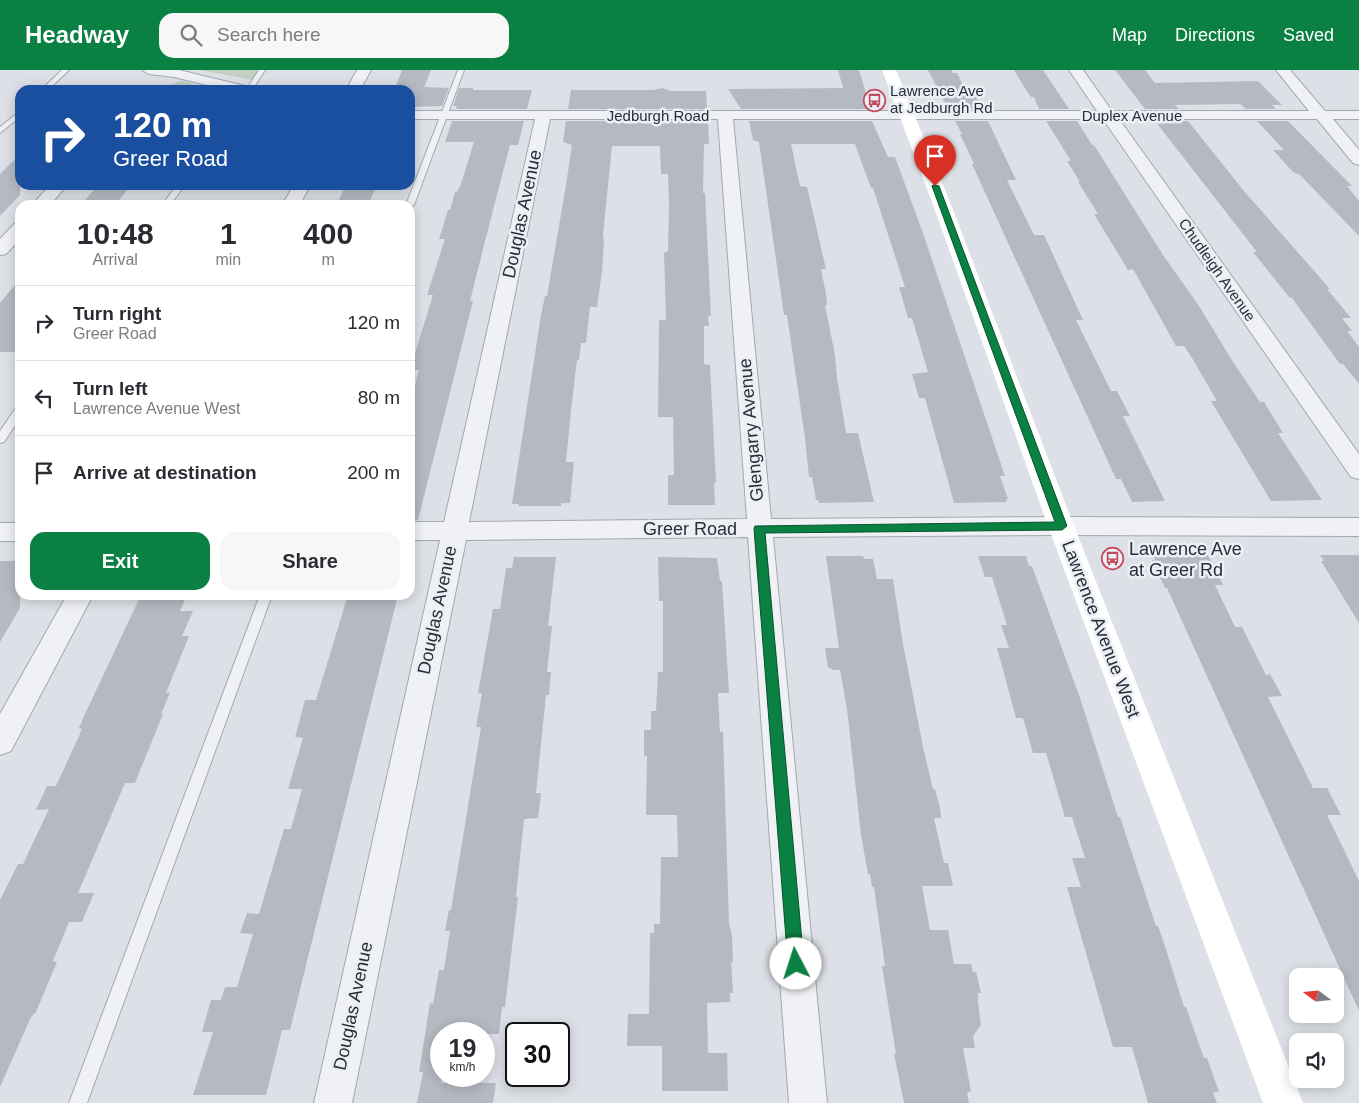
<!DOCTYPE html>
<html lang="en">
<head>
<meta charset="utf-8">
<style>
  :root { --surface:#fff; --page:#f7f7f7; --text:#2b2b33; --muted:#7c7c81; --line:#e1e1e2; --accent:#0b8043 }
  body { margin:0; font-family:Arial,sans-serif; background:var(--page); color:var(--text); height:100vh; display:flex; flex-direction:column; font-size:19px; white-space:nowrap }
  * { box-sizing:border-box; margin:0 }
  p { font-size:16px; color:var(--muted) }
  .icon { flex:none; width:28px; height:28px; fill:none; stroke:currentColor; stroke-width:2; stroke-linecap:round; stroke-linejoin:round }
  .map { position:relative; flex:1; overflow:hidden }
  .sheet { position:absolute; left:15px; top:130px; width:400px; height:400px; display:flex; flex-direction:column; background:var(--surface); border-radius:15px; box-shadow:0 2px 12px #0003 }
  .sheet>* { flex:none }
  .banner { position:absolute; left:15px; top:15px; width:400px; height:105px; border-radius:15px; box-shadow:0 2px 12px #0003; background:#1a4fa0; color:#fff; overflow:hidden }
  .needle { width:32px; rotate:286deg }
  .fabs { position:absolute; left:1289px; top:898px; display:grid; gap:10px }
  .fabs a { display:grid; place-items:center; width:55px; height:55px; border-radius:10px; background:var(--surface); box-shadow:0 2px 12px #0003; font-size:25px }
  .speed { position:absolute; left:430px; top:952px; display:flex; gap:10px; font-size:25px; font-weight:700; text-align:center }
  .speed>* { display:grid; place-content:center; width:65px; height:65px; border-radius:50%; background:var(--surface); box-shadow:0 2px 12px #0003; line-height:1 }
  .speed small { font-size:12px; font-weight:400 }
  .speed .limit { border:2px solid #111; border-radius:8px; background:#fff; color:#111 }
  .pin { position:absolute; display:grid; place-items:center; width:42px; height:42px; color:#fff; margin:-51px -21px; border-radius:50% 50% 50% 0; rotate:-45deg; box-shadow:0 0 5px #0007 }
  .pin .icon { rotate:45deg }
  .me { position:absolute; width:55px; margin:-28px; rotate:355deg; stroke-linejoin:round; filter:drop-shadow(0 0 4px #0008) }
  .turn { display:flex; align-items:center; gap:18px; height:105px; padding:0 15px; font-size:22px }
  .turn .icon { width:65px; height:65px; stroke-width:2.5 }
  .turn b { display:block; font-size:35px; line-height:42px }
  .eta { display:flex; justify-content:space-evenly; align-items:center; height:85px; text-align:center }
  .eta b { font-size:30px; font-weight:700; line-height:35px }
  .cta { display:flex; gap:10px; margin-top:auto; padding:10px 15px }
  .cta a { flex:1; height:58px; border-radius:15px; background:var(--accent); color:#fff; font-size:20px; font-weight:700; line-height:58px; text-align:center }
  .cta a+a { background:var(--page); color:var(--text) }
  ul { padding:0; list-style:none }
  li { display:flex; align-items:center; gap:15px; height:75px; padding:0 15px; border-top:1px solid var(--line) }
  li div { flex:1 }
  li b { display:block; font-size:19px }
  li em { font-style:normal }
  header { display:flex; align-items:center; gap:30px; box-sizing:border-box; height:70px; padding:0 25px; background:var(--accent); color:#fff }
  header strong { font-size:24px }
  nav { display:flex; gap:28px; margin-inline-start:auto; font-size:18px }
  .search { width:350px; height:45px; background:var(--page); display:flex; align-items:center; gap:12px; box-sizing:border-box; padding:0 18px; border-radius:15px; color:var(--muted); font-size:19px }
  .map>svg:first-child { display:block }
  .green { fill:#c3cfbf }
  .building { fill:#b5bac2 }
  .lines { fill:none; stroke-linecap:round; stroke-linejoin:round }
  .lane-casing { stroke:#a3a7af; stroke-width:2 }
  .street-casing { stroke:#a3a7af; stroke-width:2 }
  .lane { fill:#eff1f4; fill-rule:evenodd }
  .street { fill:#eff1f4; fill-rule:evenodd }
  .secondary { fill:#fff; fill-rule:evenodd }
  .route { fill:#0b8043; stroke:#07532c }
  .labels { text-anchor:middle; stroke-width:5; stroke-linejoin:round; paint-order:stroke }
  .far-poi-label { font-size:15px; fill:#282f3b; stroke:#eceff4; text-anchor:start }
  .far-street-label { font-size:15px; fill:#282f3b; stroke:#eceff4 }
  .street-label { font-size:18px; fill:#282f3b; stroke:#eceff4 }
  .poi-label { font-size:18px; fill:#282f3b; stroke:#eceff4; text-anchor:start }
</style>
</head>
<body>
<header>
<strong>Headway</strong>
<div class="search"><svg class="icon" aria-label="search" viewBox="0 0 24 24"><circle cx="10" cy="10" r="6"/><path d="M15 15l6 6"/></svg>Search here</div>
<nav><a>Map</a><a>Directions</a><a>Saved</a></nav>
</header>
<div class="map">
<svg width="1359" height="1033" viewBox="0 0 1359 1033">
  <rect width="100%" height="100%" fill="#dde0e6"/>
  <path class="green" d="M200 0H261L253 10Z
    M182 11 216 20H164L168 15Z"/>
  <path class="building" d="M402 0H431L424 17 449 18 442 36 410 37V20H394Z
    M838 0H859L869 33H866L868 39H741L728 19 843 18Z
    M928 0H951L953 3H957L964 17H971L982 39H948Z
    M1014 0H1043L1069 39H1039L1034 27H1031L1026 20Z
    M1115 0H1145L1155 13 1258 11 1282 35H1272L1276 39H1246L1240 34 1175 35 1179 39H1145Z
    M459 18H473V20H532L527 39H456L457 36H453Z
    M662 18 671 21H706L707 39H568L571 20H653Z
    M452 51H524L518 75H510L494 136 470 231H473L418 450H410V334L419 300H410L433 225H427L445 169H439L448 140H450L455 122H457L461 114 474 72H445Z
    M566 51H708L709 74H704L703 123H705L711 246H708L709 256H704V294L710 295 716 413H714L715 435H668V405H674L673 347H658L659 250H666L664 183 668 181 669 136 668 104H661L660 76H612L603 165 604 171 602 201 597 237H590L586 273H581L579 290H577L571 340 566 392H574L570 433H561V436H518L519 434H512L541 245 545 226H547L566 115 572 75 563 72Z
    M749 51H872L888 87H895L924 166 1005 406H1000L1008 429H1006L1007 432 954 433 925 328H919L912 304 928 302 912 248H908L899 217H905L873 118H871L868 110 855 74H791L800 116 807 117 826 199H821L826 224 827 235H825L835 285 837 308 846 363H858L874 432 819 433V430H816L812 407H809L805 368 787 245H784L759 72 753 70Z
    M955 51H988L1016 110H1007L1034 165H1044L1083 250H1076L1111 321H1117L1130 346H1123L1165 431 1132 432 1121 409H1116L972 94H974L960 64H962Z
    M1046 51H1077L1092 75H1094L1163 185 1199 236 1233 292 1260 332H1264L1283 363H1278L1322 430 1271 431 1211 331H1217L1192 288 1184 276H1176L1133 199 1128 200 1094 144H1098L1078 112H1080L1067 91H1071Z
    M1155 51H1188L1244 121 1330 219H1327L1351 248H1342L1352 261H1347L1359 277V314L1343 294H1340L1292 228 1289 227 1253 182H1257Z
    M1257 51H1288L1352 116H1347L1359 131V166L1300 105 1293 102 1273 80H1284Z
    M20 84V125L0 146V104Z
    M98 115H131L115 135H81Z
    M377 115 368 135H337L345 116Z
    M20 209V282H0V233Z
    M1153 485H1208L1223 515H1215L1235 557H1242L1266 605 1270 604 1282 626 1268 627 1313 718H1327L1341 745H1327L1359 811V941L1167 518H1165L1152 490H1155Z
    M1320 485H1359V553L1321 491H1324Z
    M826 486H863L864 489H873L877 509H893L903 574 923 677 933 719H935L940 738 941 748H934L944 793H948L953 816H922L930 860H948L954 894H971L973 902H976L981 923H978V932L981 955 973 966 975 978H963L971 1022H967L969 1033H904L894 984H896L882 896H885L874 817H872L870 804H868L861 765 847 639 840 600H832L831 598H828L825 578H839Z
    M978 486H1026L1029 496H1032L1080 628 1118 747H1120L1156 856H1158L1165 876 1184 937H1186L1204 988H1207L1219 1022H1213L1217 1033H1148L1132 977H1113L1067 817H1081L1072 788H1085L1072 747H1065L1046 683H1033L1023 648H1016L997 578H1009L1001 555H1007L992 507H985Z
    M514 487H556L548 556H552L547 602H551L549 625H546L536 723H541L538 748 524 749 516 827H518L505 937H502L499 964H441V1013H496L493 1033H417L423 1002H419L430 933 433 934 439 900H444L450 861H445L449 840H451L481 657H476L482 623H478L485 584 493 539H500L506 498H512Z
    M658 487 717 488 720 511H722L729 623H718L720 662H723L729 853 732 866 733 892H731L733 923H730V932L707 933 708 983H727L728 1021H662V976H627L628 944H649L650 863H654V854H660L661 787H678L677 745H646L647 686H644V660H651V641H656L658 602H663V531H659Z
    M0 491H20V538L0 572Z
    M141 525H187L180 541H193L182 566H189L166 623H170L161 644H163L135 713H125L78 823H94L82 852H69L53 891 57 892 41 930 36 942 31 947 0 1017V830L18 794H23L49 739 36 740 47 716H56L79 666 82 659 79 658 85 644Z
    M348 525H398L290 960H282L266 1025H193L213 962H202L211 930H221L225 917H237L253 864 240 863 247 843 259 844 284 759H291L302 719H288L303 668 295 667 305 630H316Z"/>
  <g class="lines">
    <defs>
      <path id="lane" d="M62 0H69L48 20H41Z
        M259 0H265L252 20H246Z
        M458 0H464L414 135 410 137V135H406Z
        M20 41V47L0 63V57Z
        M177 115H185L170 135H162Z
        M20 337V348L4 372 0 373V361L16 338Z
        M260 525H272L87 1033H69Z"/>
      <path id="street" d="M142 0H179L249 17 251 20H227L174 7 149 4Z
        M357 0H371L360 20H346Z
        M1069 0H1083L1112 41H1309L1276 0H1290L1325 41H1359V49H1333L1359 80V95L1353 93 1317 49H1119L1359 384V409L1351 407 1103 49H733L771 449 1061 447 1359 448V466L1061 465 773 467 827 1033H789L748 467 466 470 352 1033H314L440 470H410V452H444L535 49H410V41H1097ZM550 49H718L747 449 469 452Z
        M50 115H67L50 135H32Z
        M294 115H310L300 135H282Z
        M20 153V169L6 184 0 185V169L14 154Z
        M0 453H20V471H0Z
        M67 525H93L11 681 0 685V644Z"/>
    </defs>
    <use href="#lane" class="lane-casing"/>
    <use href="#street" class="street-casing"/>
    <use href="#lane" class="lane"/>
    <use href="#street" class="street"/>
    <path class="secondary" d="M882 0H896L950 132 1074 456 1303 1033H1263L1048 456 932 132Z"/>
  </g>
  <path class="route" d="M933 115 939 116 1067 456 1062 460 765 463 804 894 801 899 796 902 790 899 788 894 754 459 755 456 1055 452 932 116Z"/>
  <defs>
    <symbol id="bus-ring" viewBox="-11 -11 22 22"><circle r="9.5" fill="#eceff4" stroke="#c4495c" stroke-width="1.5"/><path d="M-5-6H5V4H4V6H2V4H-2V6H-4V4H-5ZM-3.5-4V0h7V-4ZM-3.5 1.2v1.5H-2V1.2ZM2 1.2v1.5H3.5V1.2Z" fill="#c4495c"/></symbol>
  </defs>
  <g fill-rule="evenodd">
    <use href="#bus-ring" x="862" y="18" width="25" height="25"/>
    <use href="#bus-ring" x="1100" y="476" width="25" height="25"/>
  </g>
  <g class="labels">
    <g class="far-poi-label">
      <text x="890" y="26">Lawrence Ave<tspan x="890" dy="17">at Jedburgh Rd</tspan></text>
    </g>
    <g class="far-street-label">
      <text x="658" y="51">Jedburgh Road</text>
      <text x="1132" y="51">Duplex Avenue</text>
      <text transform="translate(1217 200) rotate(55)" y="5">Chudleigh Avenue</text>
    </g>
    <g class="street-label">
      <text transform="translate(522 144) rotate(-78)" y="6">Douglas Avenue</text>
      <text transform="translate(751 360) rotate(-95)" y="6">Glengarry Avenue</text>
      <text x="690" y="465">Greer Road</text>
      <text transform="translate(437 540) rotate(-78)" y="6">Douglas Avenue</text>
      <text transform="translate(1101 559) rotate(69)" y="6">Lawrence Avenue West</text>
      <text transform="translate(353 936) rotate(-78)" y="6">Douglas Avenue</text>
    </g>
    <g class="poi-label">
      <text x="1129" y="485">Lawrence Ave<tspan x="1129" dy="21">at Greer Rd</tspan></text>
    </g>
  </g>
</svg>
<div class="fabs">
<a><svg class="needle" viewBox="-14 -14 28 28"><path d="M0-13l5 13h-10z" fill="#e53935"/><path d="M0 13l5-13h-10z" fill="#7c7c81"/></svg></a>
<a><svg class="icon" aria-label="sound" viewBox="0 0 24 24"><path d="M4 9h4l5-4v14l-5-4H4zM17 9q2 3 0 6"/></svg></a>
</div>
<div class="speed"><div>19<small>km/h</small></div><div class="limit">30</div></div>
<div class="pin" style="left:935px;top:116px;background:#d93025"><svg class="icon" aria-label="arrive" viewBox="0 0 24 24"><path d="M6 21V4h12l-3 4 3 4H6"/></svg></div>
<svg class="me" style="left:796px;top:894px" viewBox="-20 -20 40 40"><circle r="19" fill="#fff"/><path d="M0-13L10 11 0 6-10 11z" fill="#0b8043"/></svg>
<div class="banner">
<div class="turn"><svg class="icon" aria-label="right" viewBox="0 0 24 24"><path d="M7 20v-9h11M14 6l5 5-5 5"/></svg><div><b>120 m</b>Greer Road</div></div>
</div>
<section class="sheet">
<div class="eta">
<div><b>10:48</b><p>Arrival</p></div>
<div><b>1</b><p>min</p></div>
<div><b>400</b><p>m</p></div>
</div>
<ul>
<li><svg class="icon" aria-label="right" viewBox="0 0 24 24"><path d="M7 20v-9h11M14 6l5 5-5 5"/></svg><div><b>Turn right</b><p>Greer Road</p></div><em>120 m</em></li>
<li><svg class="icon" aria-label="left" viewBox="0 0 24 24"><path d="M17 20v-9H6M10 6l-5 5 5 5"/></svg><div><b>Turn left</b><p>Lawrence Avenue West</p></div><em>80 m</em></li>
<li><svg class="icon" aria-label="arrive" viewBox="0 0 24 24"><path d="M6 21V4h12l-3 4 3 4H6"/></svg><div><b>Arrive at destination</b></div><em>200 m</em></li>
</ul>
<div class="cta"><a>Exit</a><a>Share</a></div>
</section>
</div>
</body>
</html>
